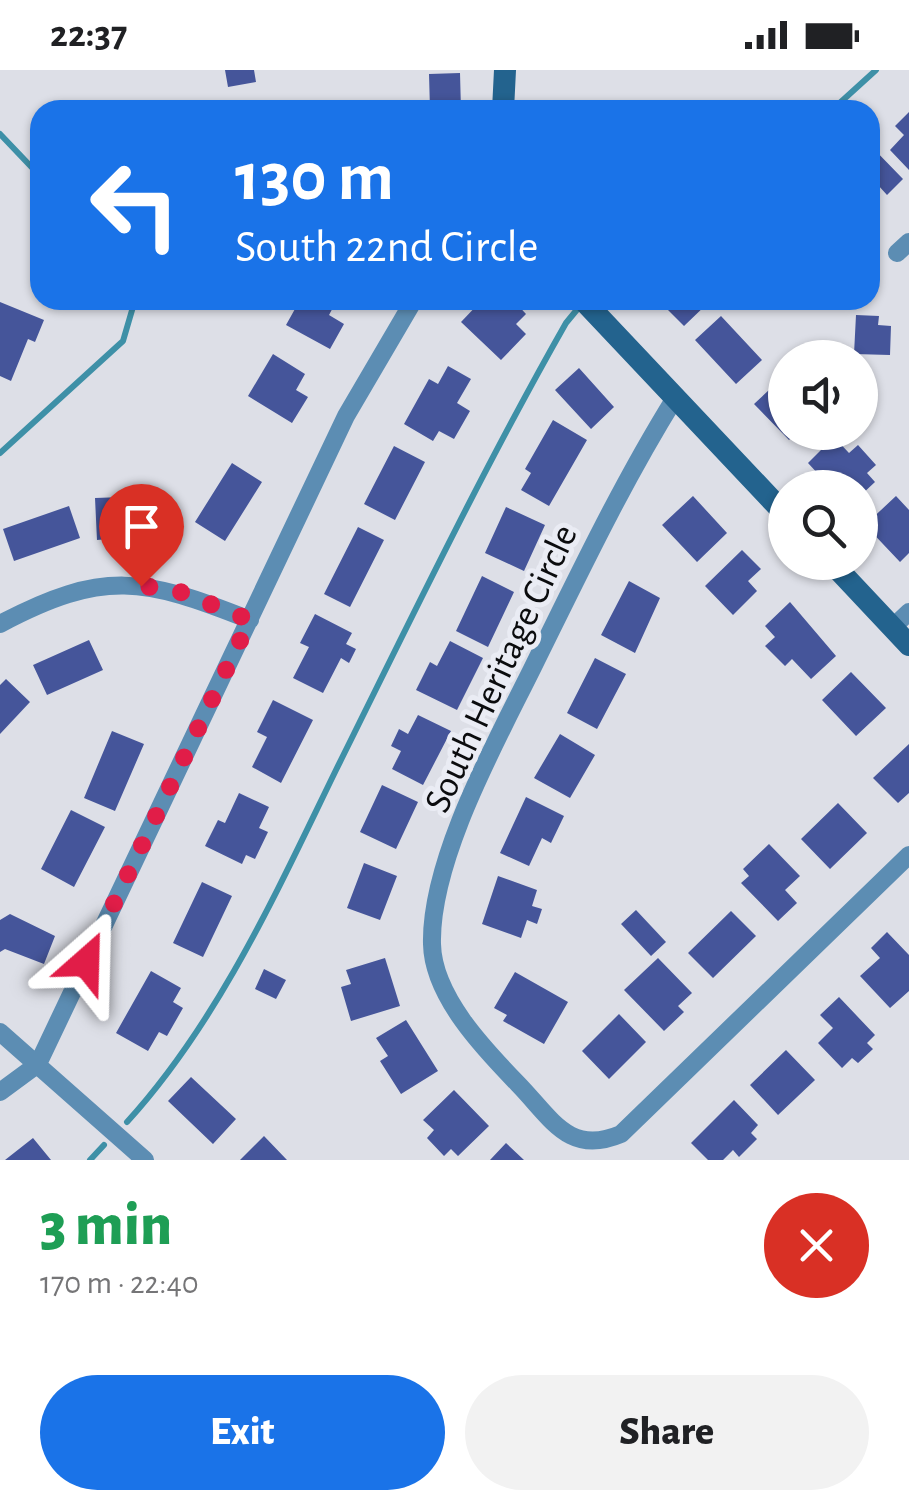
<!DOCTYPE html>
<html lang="en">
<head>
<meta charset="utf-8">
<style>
  :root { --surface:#fff; --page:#f2f2f2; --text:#202124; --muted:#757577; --accent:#1a73e8 }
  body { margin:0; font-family:"Alegreya Sans",sans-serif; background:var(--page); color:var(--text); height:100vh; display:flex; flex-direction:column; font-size:38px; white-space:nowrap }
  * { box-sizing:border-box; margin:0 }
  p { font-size:32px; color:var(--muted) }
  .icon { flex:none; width:55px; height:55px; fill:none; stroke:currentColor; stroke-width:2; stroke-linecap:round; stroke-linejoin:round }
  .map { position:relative; height:1090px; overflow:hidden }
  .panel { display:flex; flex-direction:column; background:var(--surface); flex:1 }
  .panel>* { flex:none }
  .guide { position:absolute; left:30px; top:30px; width:850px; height:210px; border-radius:30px; box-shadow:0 2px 8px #0004; background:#1a73e8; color:#fff; overflow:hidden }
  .tools { position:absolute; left:768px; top:270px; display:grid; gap:20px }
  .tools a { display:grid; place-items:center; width:110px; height:110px; border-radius:50%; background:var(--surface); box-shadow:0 2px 8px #0004; font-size:50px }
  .pin { position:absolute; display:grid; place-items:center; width:85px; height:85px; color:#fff; margin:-102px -42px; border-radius:50% 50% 50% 0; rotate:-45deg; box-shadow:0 0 10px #0007 }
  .pin .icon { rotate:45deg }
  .me { position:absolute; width:110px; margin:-55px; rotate:25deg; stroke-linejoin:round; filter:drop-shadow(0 0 8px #0008) }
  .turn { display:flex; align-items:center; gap:35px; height:210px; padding:0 40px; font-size:45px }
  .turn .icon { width:130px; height:130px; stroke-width:2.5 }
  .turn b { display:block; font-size:70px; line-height:85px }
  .round { display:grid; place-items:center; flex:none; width:105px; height:105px; border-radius:52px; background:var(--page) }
  .headline { display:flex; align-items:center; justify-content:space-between; height:170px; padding:0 40px }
  h1 { font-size:60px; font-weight:800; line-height:75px; color:#1e9e55 }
  .cta { display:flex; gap:20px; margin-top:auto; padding:20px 40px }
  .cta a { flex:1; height:115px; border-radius:60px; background:var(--accent); color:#fff; font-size:40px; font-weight:800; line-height:115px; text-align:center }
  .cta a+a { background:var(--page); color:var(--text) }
  .status { display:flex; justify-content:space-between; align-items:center; height:70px; padding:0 50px; background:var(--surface); direction:ltr }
  .status svg { height:28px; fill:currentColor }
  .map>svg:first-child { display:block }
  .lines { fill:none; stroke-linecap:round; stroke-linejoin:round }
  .stream { stroke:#3e90a7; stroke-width:6 }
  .building { fill:#45559a }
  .street { stroke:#5c8db3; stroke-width:18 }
  .secondary { stroke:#23638e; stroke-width:22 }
  .route { stroke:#e11d48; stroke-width:18; stroke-dasharray:0 32.4 }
  .labels { text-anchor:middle; stroke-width:10; stroke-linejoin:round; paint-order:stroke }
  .street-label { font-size:38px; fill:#0b0c0e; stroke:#eaecf4 }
</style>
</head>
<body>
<div class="status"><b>22:37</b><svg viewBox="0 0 49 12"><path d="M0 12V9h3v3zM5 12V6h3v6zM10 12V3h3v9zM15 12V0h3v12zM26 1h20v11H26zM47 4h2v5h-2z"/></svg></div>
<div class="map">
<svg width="909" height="1090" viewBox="0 0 909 1090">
  <rect width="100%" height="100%" fill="#dddfe7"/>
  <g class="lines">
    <path class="stream" d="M832 40 876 0
      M0 64 40 106
      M0 383 123 271 135 230
      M127 1052C219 951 277 821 336 700 411 549 483 399 566 253L580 236
      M90 1090 104 1075"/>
  </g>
  <path class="building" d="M225 0H254L256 12 228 17Z
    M460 3 461 40H430L429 4Z
    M909 42V100L890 80 904 65 895 56Z
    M870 75 903 109 887 125 878 115 870 123Z
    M300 230H337L329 245 344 254 330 279 286 255Z
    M482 230H513L526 244 516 254 526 264 501 290 461 252Z
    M658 230H707L709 232 684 256Z
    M0 232 44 250 35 272 28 269 11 311 0 306Z
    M856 245 879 246 878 255 891 256 890 285 854 284Z
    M721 246 762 290 736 314 695 270Z
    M273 284 305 304 296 320 308 327 292 353 248 326Z
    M448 296 471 309 457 333 470 341 454 369 439 361 433 371 404 354 429 309 438 314Z
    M579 298 614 337 591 359 555 320Z
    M785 305V362H797L789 370 754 334Z
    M553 350 587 370 549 436 521 420 531 403 525 399Z
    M834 367 849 383 858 375 876 395 867 403 875 412 860 426V418H831L808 393Z
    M394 376 425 392 395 450 364 434Z
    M232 393 262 412 225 471 195 452Z
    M152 426 153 465 97 470 95 428Z
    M693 426 727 463 697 492 662 455Z
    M896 426 909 440V483L900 492 865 455Z
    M69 436 80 468 14 491 3 459Z
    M506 437 545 455 524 501 485 483Z
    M358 457 384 470 350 537 324 524Z
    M742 480 761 499 748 511 757 521 733 545 705 516Z
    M482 506 514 522 488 577 456 561Z
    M629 511 660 528 635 583 601 565Z
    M790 532 836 586 811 609 792 589 785 596 765 576 775 567 765 556Z
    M315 544 352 563 346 574 356 579 349 593 341 588 323 623 293 608 309 577 300 573Z
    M89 570 103 600 47 625 33 595Z
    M450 571 483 588 457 640 416 620 430 592 437 596Z
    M595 588 626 604 597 659 567 643Z
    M851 602 886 638 856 666 822 630Z
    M6 609 30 632 0 664V615Z
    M273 630 313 650 281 713 252 697 267 667 257 662Z
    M418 645 451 661 423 715 392 699 401 681 391 676 399 659 408 664Z
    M112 661 144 674 115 741 84 728Z
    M560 664 595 685 570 728 534 708Z
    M909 674V723L898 733 873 708Z
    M382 715 418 732 396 779 360 762Z
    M239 723 269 737 259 758 268 762 255 789 246 785 242 794 205 776 218 750 225 753Z
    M526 727 564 746 551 773 542 768 529 796 500 783Z
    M838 733 867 763 830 799 801 769Z
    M71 740 105 757 74 817 41 799Z
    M769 774 800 806 785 820 797 833 778 851 741 813 749 806 743 799Z
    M364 793 397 806 380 850 347 838Z
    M498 806 537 820 532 836 542 839 537 854 527 850 521 868 482 854Z
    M202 812 232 826 203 887 173 873Z
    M636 840 666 872 651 886 621 854Z
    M731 841 756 866 713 908 688 883Z
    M10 844 55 866 44 894 5 879 0 882V850Z
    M887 862 909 885V921L890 938 860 906 880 888 871 878Z
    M385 888 400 936 351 951 341 917 351 914 346 900Z
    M658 888 692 923 678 936 684 942 664 961 624 920Z
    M264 899 286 910 276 929 255 919Z
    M151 901 181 918 173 932 183 938 167 966 159 962 148 981 116 963Z
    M515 902 568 932 544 974 503 951 507 945 494 938Z
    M839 927 875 965 867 973 873 979 858 993 852 988 842 998 818 973 833 958 820 945Z
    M619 944 646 972 609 1009 582 981Z
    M406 950 438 1001 401 1024 380 991 388 986 376 968Z
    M786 980 815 1010 778 1045 750 1015Z
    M191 1007 236 1049 213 1074 168 1031Z
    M454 1020 489 1056 458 1086 451 1079 444 1086 427 1068 434 1060 423 1050Z
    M734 1030 758 1055 751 1063 757 1069 739 1087 733 1080 723 1090H708L691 1073Z
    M264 1066 287 1090H240Z
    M33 1068 51 1090H5Z
    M506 1073 524 1090H490Z"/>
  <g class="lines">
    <path class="street" d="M897 183 909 172
      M675 328C621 415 578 506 533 597 496 672 430 790 432 874 433 926 484 979 518 1014 552 1049 569 1086 621 1064L909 785
      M0 554C104 499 144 508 250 550
      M893 557 909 542
      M0 962 145 1090
      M0 1022 38 994 346 346 414 230"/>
    <path class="secondary" d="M503 40 505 0
      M583 230 785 444
      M831 492 909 575"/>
  </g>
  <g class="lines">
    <path class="route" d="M86 892 250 550 173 519 141 516"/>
  </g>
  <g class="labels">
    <g class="street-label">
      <text transform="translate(500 598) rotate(-65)" y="13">South Heritage Circle</text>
    </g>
  </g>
</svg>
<div class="tools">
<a><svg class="icon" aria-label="sound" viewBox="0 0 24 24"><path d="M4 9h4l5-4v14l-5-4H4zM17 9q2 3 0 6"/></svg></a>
<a><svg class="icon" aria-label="search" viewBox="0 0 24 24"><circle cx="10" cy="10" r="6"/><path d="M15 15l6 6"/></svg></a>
</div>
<div class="pin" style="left:141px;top:516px;background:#d93025"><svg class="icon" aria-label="arrive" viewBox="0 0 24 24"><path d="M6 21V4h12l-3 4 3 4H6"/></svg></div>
<svg class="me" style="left:86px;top:892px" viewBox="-20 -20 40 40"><path d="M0-17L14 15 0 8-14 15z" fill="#e11d48" stroke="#fff" stroke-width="4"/></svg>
<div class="guide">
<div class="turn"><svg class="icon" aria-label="left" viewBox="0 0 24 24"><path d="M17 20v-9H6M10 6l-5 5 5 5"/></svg><div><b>130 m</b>South 22nd Circle</div></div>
</div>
</div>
<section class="panel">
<div class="headline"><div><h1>3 min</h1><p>170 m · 22:40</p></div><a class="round" style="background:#d93025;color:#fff"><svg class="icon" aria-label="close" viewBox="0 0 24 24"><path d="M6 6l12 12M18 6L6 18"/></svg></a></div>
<div class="cta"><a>Exit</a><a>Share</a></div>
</section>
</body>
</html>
